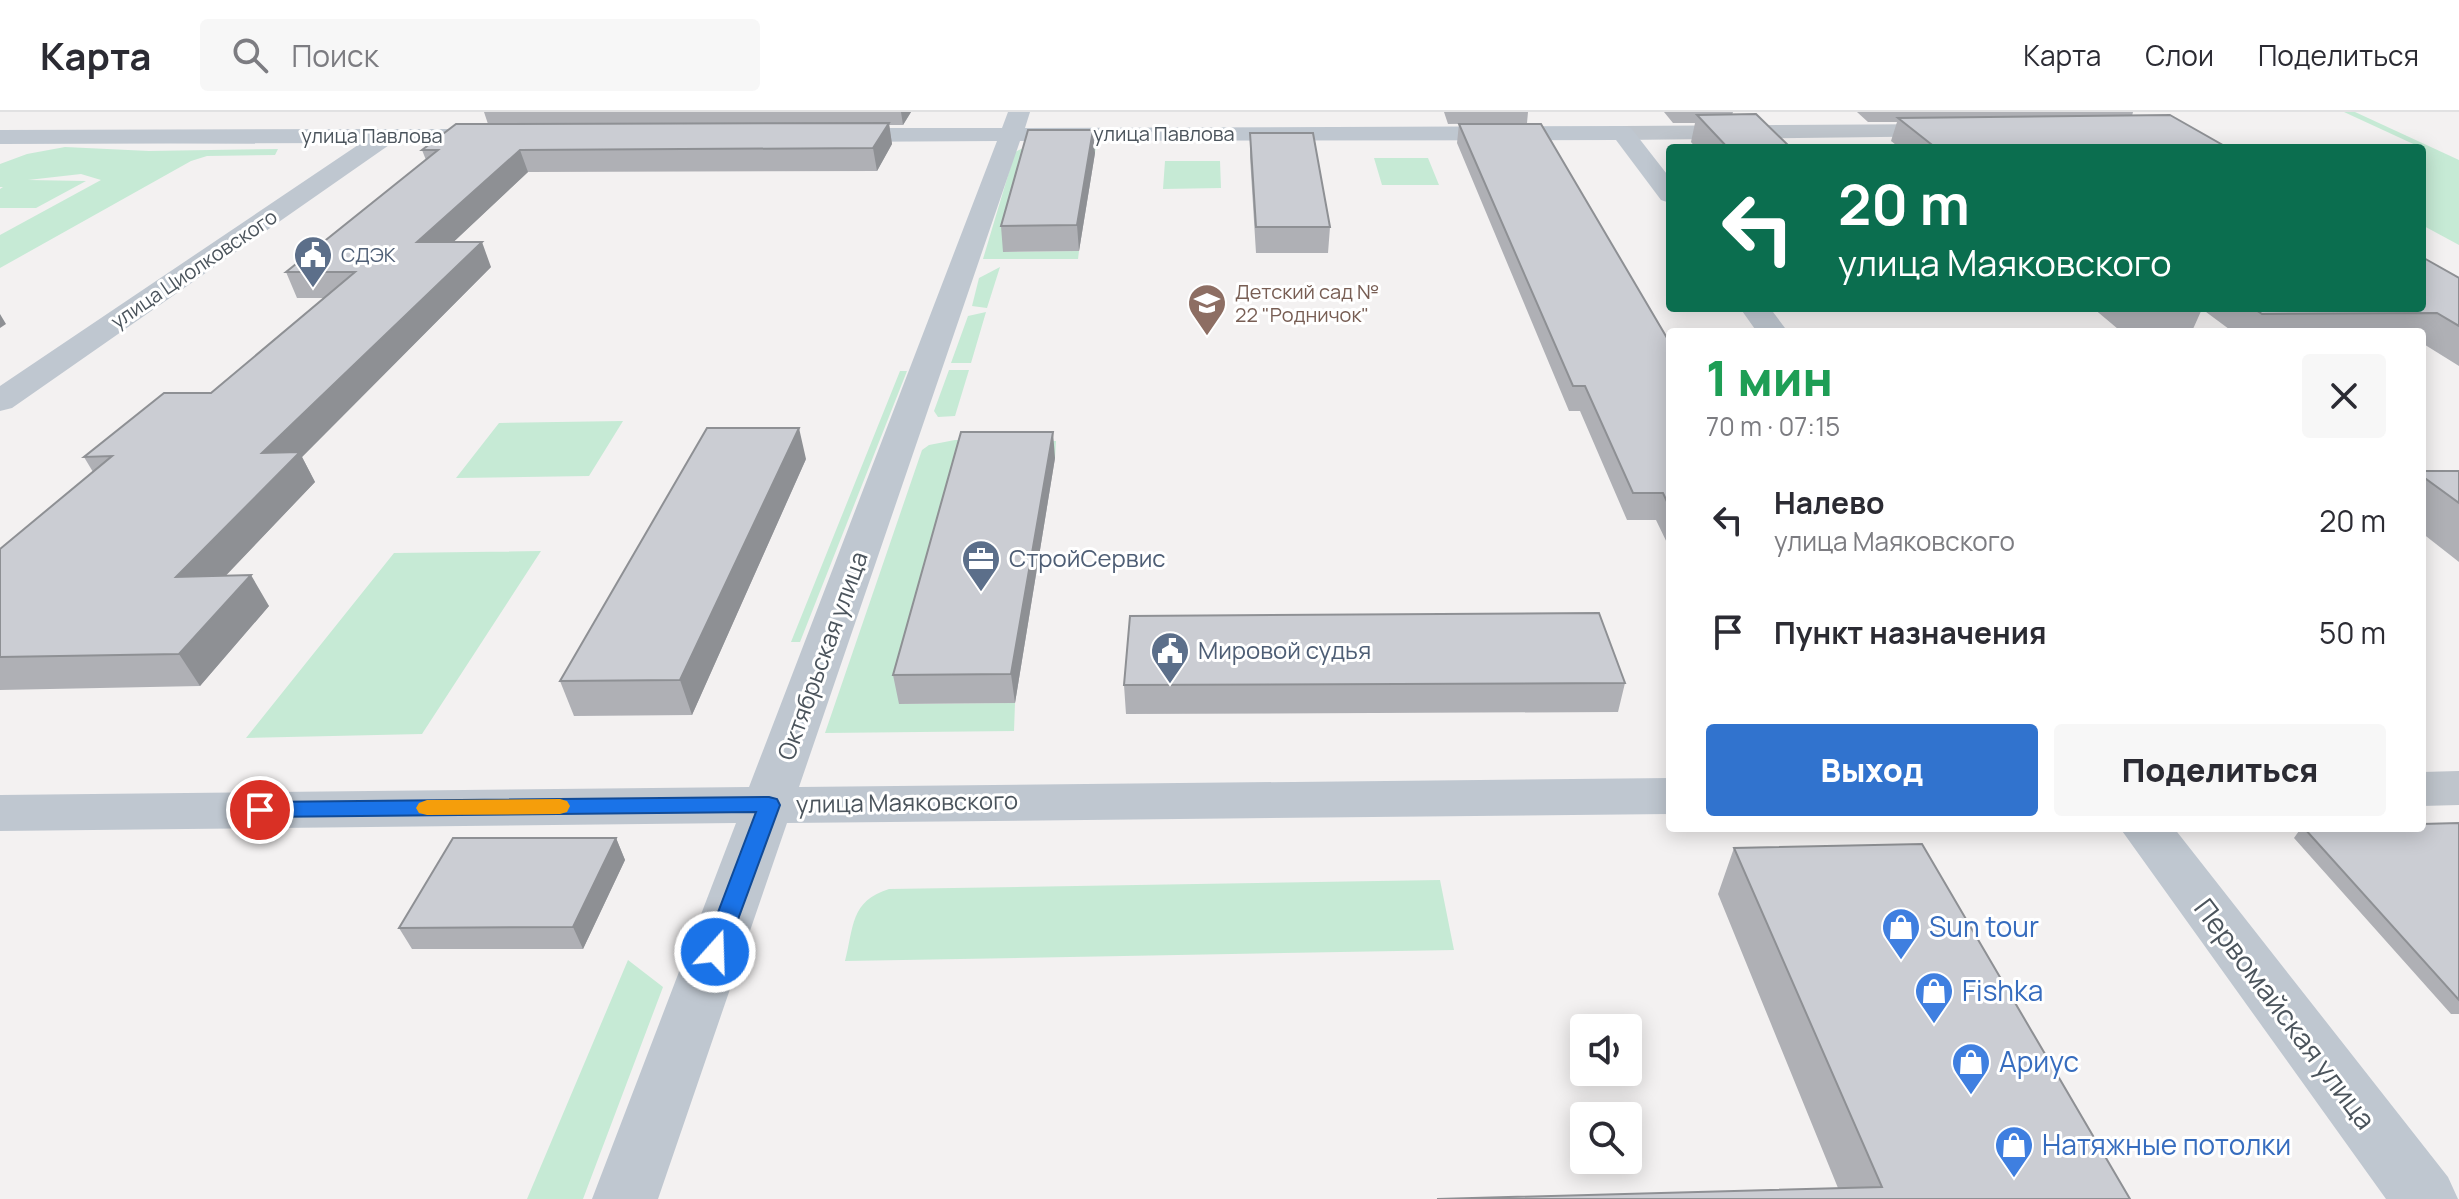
<!DOCTYPE html>
<html lang="ru">
<head>
<meta charset="utf-8">
<style>
  :root { --surface:#fff; --page:#f7f7f7; --text:#2b2b33; --muted:#7c7c81; --line:#e1e1e2; --accent:#3173ce }
  body { margin:0; font-family:Manrope,sans-serif; background:var(--page); color:var(--text); height:100vh; display:flex; flex-direction:column; font-size:30px; white-space:nowrap }
  * { box-sizing:border-box; margin:0 }
  p { font-size:26px; color:var(--muted) }
  .icon { flex:none; width:44px; height:44px; fill:none; stroke:currentColor; stroke-width:2; stroke-linecap:round; stroke-linejoin:round }
  .map { position:relative; flex:1; overflow:hidden }
  .panel { position:absolute; left:1666px; top:216px; width:760px; height:504px; display:flex; flex-direction:column; background:var(--surface); border-radius:8px; box-shadow:0 4px 20px #0003 }
  .panel>* { flex:none }
  .hud { position:absolute; left:1666px; top:32px; width:760px; height:168px; border-radius:8px; box-shadow:0 4px 20px #0003; background:#0b6e4f; color:#fff; overflow:hidden }
  .tools { position:absolute; left:1570px; top:902px; display:grid; gap:16px }
  .tools a { display:grid; place-items:center; width:72px; height:72px; border-radius:8px; background:var(--surface); box-shadow:0 4px 20px #0003; font-size:40px }
  .pin { position:absolute; display:grid; place-items:center; width:68px; height:68px; color:#fff; margin:-34px; border:4px solid #fff; border-radius:50%; box-shadow:0 2px 8px #0007 }
  .me { position:absolute; width:88px; margin:-44px; rotate:20deg; stroke-linejoin:round; filter:drop-shadow(0 0 6px #0008) }
  .turn { display:flex; align-items:center; gap:28px; height:168px; padding:0 40px; font-size:36px }
  .turn .icon { width:104px; height:104px; stroke-width:2.5 }
  .turn b { display:block; font-size:56px; line-height:68px }
  .round { display:grid; place-items:center; flex:none; width:84px; height:84px; border-radius:8px; background:var(--page) }
  .head { display:flex; align-items:center; justify-content:space-between; height:136px; padding:0 40px }
  h1 { font-size:48px; font-weight:800; line-height:60px; color:#1e9e55 }
  .primary-button { display:flex; gap:16px; margin-top:auto; padding:16px 40px }
  .primary-button a { flex:1; height:92px; border-radius:8px; background:var(--accent); color:#fff; font-size:32px; font-weight:800; line-height:92px; text-align:center }
  .primary-button a+a { background:var(--page); color:var(--text) }
  ul { padding:0; list-style:none }
  li { display:flex; align-items:center; gap:24px; height:112px; padding:0 40px }
  li div { flex:1 }
  li b { display:block; font-size:30px }
  li em { font-style:normal }
  header { display:flex; align-items:center; gap:48px; box-sizing:border-box; height:112px; padding:0 40px; background:var(--surface); border-bottom:2px solid var(--line) }
  header strong { font-size:38px }
  nav { display:flex; gap:44px; margin-inline-start:auto; font-size:28px }
  .search { width:560px; height:72px; background:var(--page); display:flex; align-items:center; gap:20px; box-sizing:border-box; padding:0 28px; border-radius:8px; color:var(--muted); font-size:30px }
  .map>svg:first-child { display:block }
  .green { fill:#c6ead5 }
  .lines { fill:none; stroke-linecap:round; stroke-linejoin:round }
  .street { fill:#bfc5cc; fill-rule:evenodd }
  .secondary { fill:#bfc7d0; fill-rule:evenodd }
  .wall { fill:#afb0b5 }
  .shaded-wall { fill:#8e9094 }
  .building { fill:#cbcdd3; stroke:#8e9094; stroke-width:2 }
  .route { fill:#1a73e8; stroke:#114b97; stroke-width:2 }
  .slow { fill:#f59e0b }
  .labels { text-anchor:middle; stroke-width:6; stroke-linejoin:round; paint-order:stroke }
  .far-street-label { font-size:20px; fill:#4b545c; stroke:#fff }
  .far-service-label { font-size:20px; fill:#4e5e75; stroke:#fff; text-anchor:start }
  .far-education-label { font-size:20px; fill:#785e54; stroke:#fff; text-anchor:start }
  .service-label { font-size:24px; fill:#4e5e75; stroke:#fff; text-anchor:start }
  .street-label { font-size:24px; fill:#4b545c; stroke:#fff }
  .near-shop-label { font-size:28px; fill:#366cbe; stroke:#fff; text-anchor:start }
  .near-street-label { font-size:28px; fill:#4b545c; stroke:#fff }
</style>
</head>
<body>
<header>
<strong>Карта</strong>
<div class="search"><svg class="icon" aria-label="search" viewBox="0 0 24 24"><circle cx="10" cy="10" r="6"/><path d="M15 15l6 6"/></svg>Поиск</div>
<nav><a>Карта</a><a>Слои</a><a>Поделиться</a></nav>
</header>
<div class="map">
<svg width="2459" height="1087" viewBox="0 0 2459 1087">
  <rect width="100%" height="100%" fill="#f3f1f1"/>
  <path class="green" d="M2344 0H2355L2459 48V133L2422 113V36Z
    M65 35 149 39 278 37 275 43 207 44 191 49 0 156V123L101 68 81 62 28 68 86 69 36 96H0V77L3 75H0V52L27 42Z
    M1096 35 1095 41 1031 42 1004 140 1079 139 1078 147H983L1015 40 1023 36Z
    M1374 46H1428L1439 73H1382Z
    M1165 49H1220L1221 76 1163 77Z
    M1000 155 987 196 972 194 979 166Z
    M986 200 971 251H951L968 204Z
    M949 258H969L955 304 938 305 934 299Z
    M900 259H907L800 530H791Z
    M623 309 589 364 456 366 499 311Z
    M955 328 1056 329 1055 346 900 592 1015 591 1014 619 825 621 922 338 929 333Z
    M541 439 422 622 246 626 394 441Z
    M1440 768 1454 838 845 849C854 815 850 789 889 777Z
    M628 848 663 875 583 1087H527Z"/>
  <g class="lines">
    <path class="street" d="M1954 12 1962 14 1965 19 1962 24 1623 28 1615 26 1612 21 1615 16 1623 14Z
      M2459 659V693L2422 694V660Z"/>
    <path class="secondary" d="M1008 0H1030L1025 16 1623 14 1631 16 1670 66V91L1661 88 1616 28 1020 29 799 675 1670 666V702L787 711 658 1087H592L736 711 0 719V683L749 675 997 29 830 30 822 28 819 23 822 18 830 16H1002Z
      M386 17H502L510 19 513 24 510 29 502 31H392L12 296 0 299V274L361 31 0 32V18Z
      M1740 196H1770L1788 220H1757Z
      M2120 716H2174L2448 1065 2458 1087H2386Z"/>
  </g>
  <path class="wall" d="M484 0H911L903 13H889L892 32 877 59 528 60 453 130 491 155 302 345 315 370 225 464 269 494 200 574 0 578V437L93 360 84 345 211 281 324 186H297L286 160 426 48 422 38 488 12Z
    M1444 0H1528L1527 11 1448 12Z
    M1664 0H1733L1732 3 1791 36H1696L1691 30 1695 11H1673Z
    M1857 0H2133L2132 4 2228 36H1900L1891 29 1897 10H1868Z
    M1459 12 1670 231V437L1656 408H1627L1580 299H1569L1457 31Z
    M1250 21 1330 115 1328 141H1256L1250 45Z
    M1095 41 1079 139 1003 140 1001 114Z
    M2459 166V254L2422 231V220H2233L2202 197 2193 217H2118L2093 196H2422Z
    M1055 346 1015 591 899 592 893 563Z
    M806 347 692 603 574 604 560 569Z
    M2422 359H2459V450L2422 421Z
    M1625 571 1618 600 1126 602 1124 573Z
    M2459 711V902H2451L2294 726 2301 716H2422Z
    M616 726 625 748 583 837H412L399 816Z
    M1734 736 2130 1087 1838 1076 1718 782Z"/>
  <path class="shaded-wall" d="M901 0H911L903 13Z
    M889 11 892 32 877 59 873 36Z
    M1093 18 1095 41 1079 139 1077 113Z
    M520 38 528 60 427 155 417 130Z
    M482 130 491 155 302 345 315 370 195 496 176 465 262 341Z
    M0 202 6 212 0 216Z
    M799 316 806 347 692 603 680 568Z
    M1053 320 1055 346 1015 591 1011 562Z
    M251 463 269 494 200 574 179 542Z
    M616 726 625 748 583 837 573 815Z"/>
  <path class="building" d="M1756 2 1791 36H1728L1697 3Z
    M2170 3 2228 36H1936L1898 6Z
    M889 11 873 36 520 38 417 130H482L262 341 300 340 176 465 251 463 179 542 0 545V437L112 344 84 345 164 281H211L355 160H286L438 38H422L456 12Z
    M1459 12H1541L1670 231V396L1663 381H1633L1585 274H1573Z
    M1028 18H1093L1077 113 1001 114Z
    M1250 21H1313L1330 115H1256Z
    M2422 145 2459 166V214L2437 201 2262 202 2253 196H2422Z
    M707 316H799L680 568 560 569Z
    M961 320H1053L1011 562 893 563Z
    M2422 359H2459V391L2422 364Z
    M1599 501 1625 571 1124 573 1130 504Z
    M2459 711V888L2304 716H2422V712Z
    M453 726H616L573 815 399 816Z
    M1922 732 2130 1087H1437L1882 1075 1734 736Z"/>
  <path class="route" d="M769 685 777 687 780 693 726 840 723 846 715 849 706 846 703 840 756 700 260 705 252 703 249 698 252 693 260 690Z"/>
  <path class="slow" d="M560 687 567 689 570 694 567 700 560 702 427 703 419 701 416 696 419 691 427 688Z"/>
  <defs>
    <symbol id="civic-pin" viewBox="-11 -11 22 30"><path d="M0 17L-7.5 6A9.5 9.5 0 1 1 7.5 6Z" fill="#5c6f8a" stroke="#fff"/><path d="M-.6-6.5H3V-4.5H.6V-3L4-1V1h2V6H-6V1h2V-1L-.6-3ZM-1.2 2.5V6h2.4V2.5Z" fill="#fff"/></symbol>
    <symbol id="school-pin" viewBox="-11 -11 22 30"><path d="M0 17L-7.5 6A9.5 9.5 0 1 1 7.5 6Z" fill="#8d6e63" stroke="#fff"/><path d="M0-5L7-2L0 1L-7-2ZM-4 1L0 2.5L4 1V4Q0 6-4 4Z" fill="#fff"/></symbol>
    <symbol id="office-pin" viewBox="-11 -11 22 30"><path d="M0 17L-7.5 6A9.5 9.5 0 1 1 7.5 6Z" fill="#5c6f8a" stroke="#fff"/><path d="M-6-3h4V-5.5h4V-3h4V5H-6ZM-1-4.5V-3h2v-1.5ZM-6 0V1H6V0Z" fill="#fff"/></symbol>
    <symbol id="shop-pin" viewBox="-11 -11 22 30"><path d="M0 17L-7.5 6A9.5 9.5 0 1 1 7.5 6Z" fill="#3f7fe0" stroke="#fff"/><path d="M-5-2.5h2.3a2.7 3.5 0 0 1 5.4 0H5L5.5 6h-11ZM-1.5-2.5h3a1.5 2.3 0 0 0-3 0Z" fill="#fff"/></symbol>
  </defs>
  <g fill-rule="evenodd">
    <use href="#civic-pin" x="291" y="121" width="44" height="60"/>
    <use href="#school-pin" x="1185" y="169" width="44" height="60"/>
    <use href="#office-pin" x="959" y="425" width="44" height="60"/>
    <use href="#civic-pin" x="1148" y="517" width="44" height="60"/>
    <use href="#shop-pin" x="1879" y="793" width="44" height="60"/>
    <use href="#shop-pin" x="1912" y="857" width="44" height="60"/>
    <use href="#shop-pin" x="1949" y="928" width="44" height="60"/>
    <use href="#shop-pin" x="1992" y="1011" width="44" height="60"/>
  </g>
  <g class="labels">
    <g class="far-street-label">
      <text x="1164" y="29">улица Павлова</text>
      <text x="372" y="31">улица Павлова</text>
      <text transform="translate(194 157) rotate(-34)" y="7">улица Циолковского</text>
    </g>
    <g class="far-service-label">
      <text x="341" y="150">СДЭК</text>
    </g>
    <g class="far-education-label">
      <text x="1235" y="187">Детский сад №<tspan x="1235" dy="23">22 "Родничок"</tspan></text>
    </g>
    <g class="service-label">
      <text x="1009" y="455">СтройСервис</text>
      <text x="1198" y="547">Мировой судья</text>
    </g>
    <g class="street-label">
      <text transform="translate(823 544) rotate(-70)" y="8">Октябрьская улица</text>
      <text transform="translate(907 691) rotate(-1)" y="8">улица Маяковского</text>
    </g>
    <g class="near-shop-label">
      <text x="1929" y="825">Sun tour</text>
      <text x="1962" y="889">Fishka</text>
      <text x="1999" y="960">Ариус</text>
      <text x="2042" y="1043">Натяжные потолки</text>
    </g>
    <g class="near-street-label">
      <text transform="translate(2285 902) rotate(53)" y="10">Первомайская улица</text>
    </g>
  </g>
</svg>
<div class="tools">
<a><svg class="icon" aria-label="sound" viewBox="0 0 24 24"><path d="M4 9h4l5-4v14l-5-4H4zM17 9q2 3 0 6"/></svg></a>
<a><svg class="icon" aria-label="search" viewBox="0 0 24 24"><circle cx="10" cy="10" r="6"/><path d="M15 15l6 6"/></svg></a>
</div>
<div class="pin" style="left:260px;top:698px;background:#d93025"><svg class="icon" aria-label="arrive" viewBox="0 0 24 24"><path d="M6 21V4h12l-3 4 3 4H6"/></svg></div>
<svg class="me" style="left:715px;top:840px" viewBox="-20 -20 40 40"><circle r="17" fill="#1a73e8" stroke="#fff" stroke-width="3"/><path d="M0-11L8 9 0 5-8 9z" fill="#fff"/></svg>
<div class="hud">
<div class="turn"><svg class="icon" aria-label="left" viewBox="0 0 24 24"><path d="M17 20v-9H6M10 6l-5 5 5 5"/></svg><div><b>20 m</b>улица Маяковского</div></div>
</div>
<section class="panel">
<div class="head"><div><h1>1 мин</h1><p>70 m · 07:15</p></div><a class="round"><svg class="icon" aria-label="close" viewBox="0 0 24 24"><path d="M6 6l12 12M18 6L6 18"/></svg></a></div>
<ul>
<li><svg class="icon" aria-label="left" viewBox="0 0 24 24"><path d="M17 20v-9H6M10 6l-5 5 5 5"/></svg><div><b>Налево</b><p>улица Маяковского</p></div><em>20 m</em></li>
<li><svg class="icon" aria-label="arrive" viewBox="0 0 24 24"><path d="M6 21V4h12l-3 4 3 4H6"/></svg><div><b>Пункт назначения</b></div><em>50 m</em></li>
</ul>
<div class="primary-button"><a>Выход</a><a>Поделиться</a></div>
</section>
</div>
</body>
</html>
